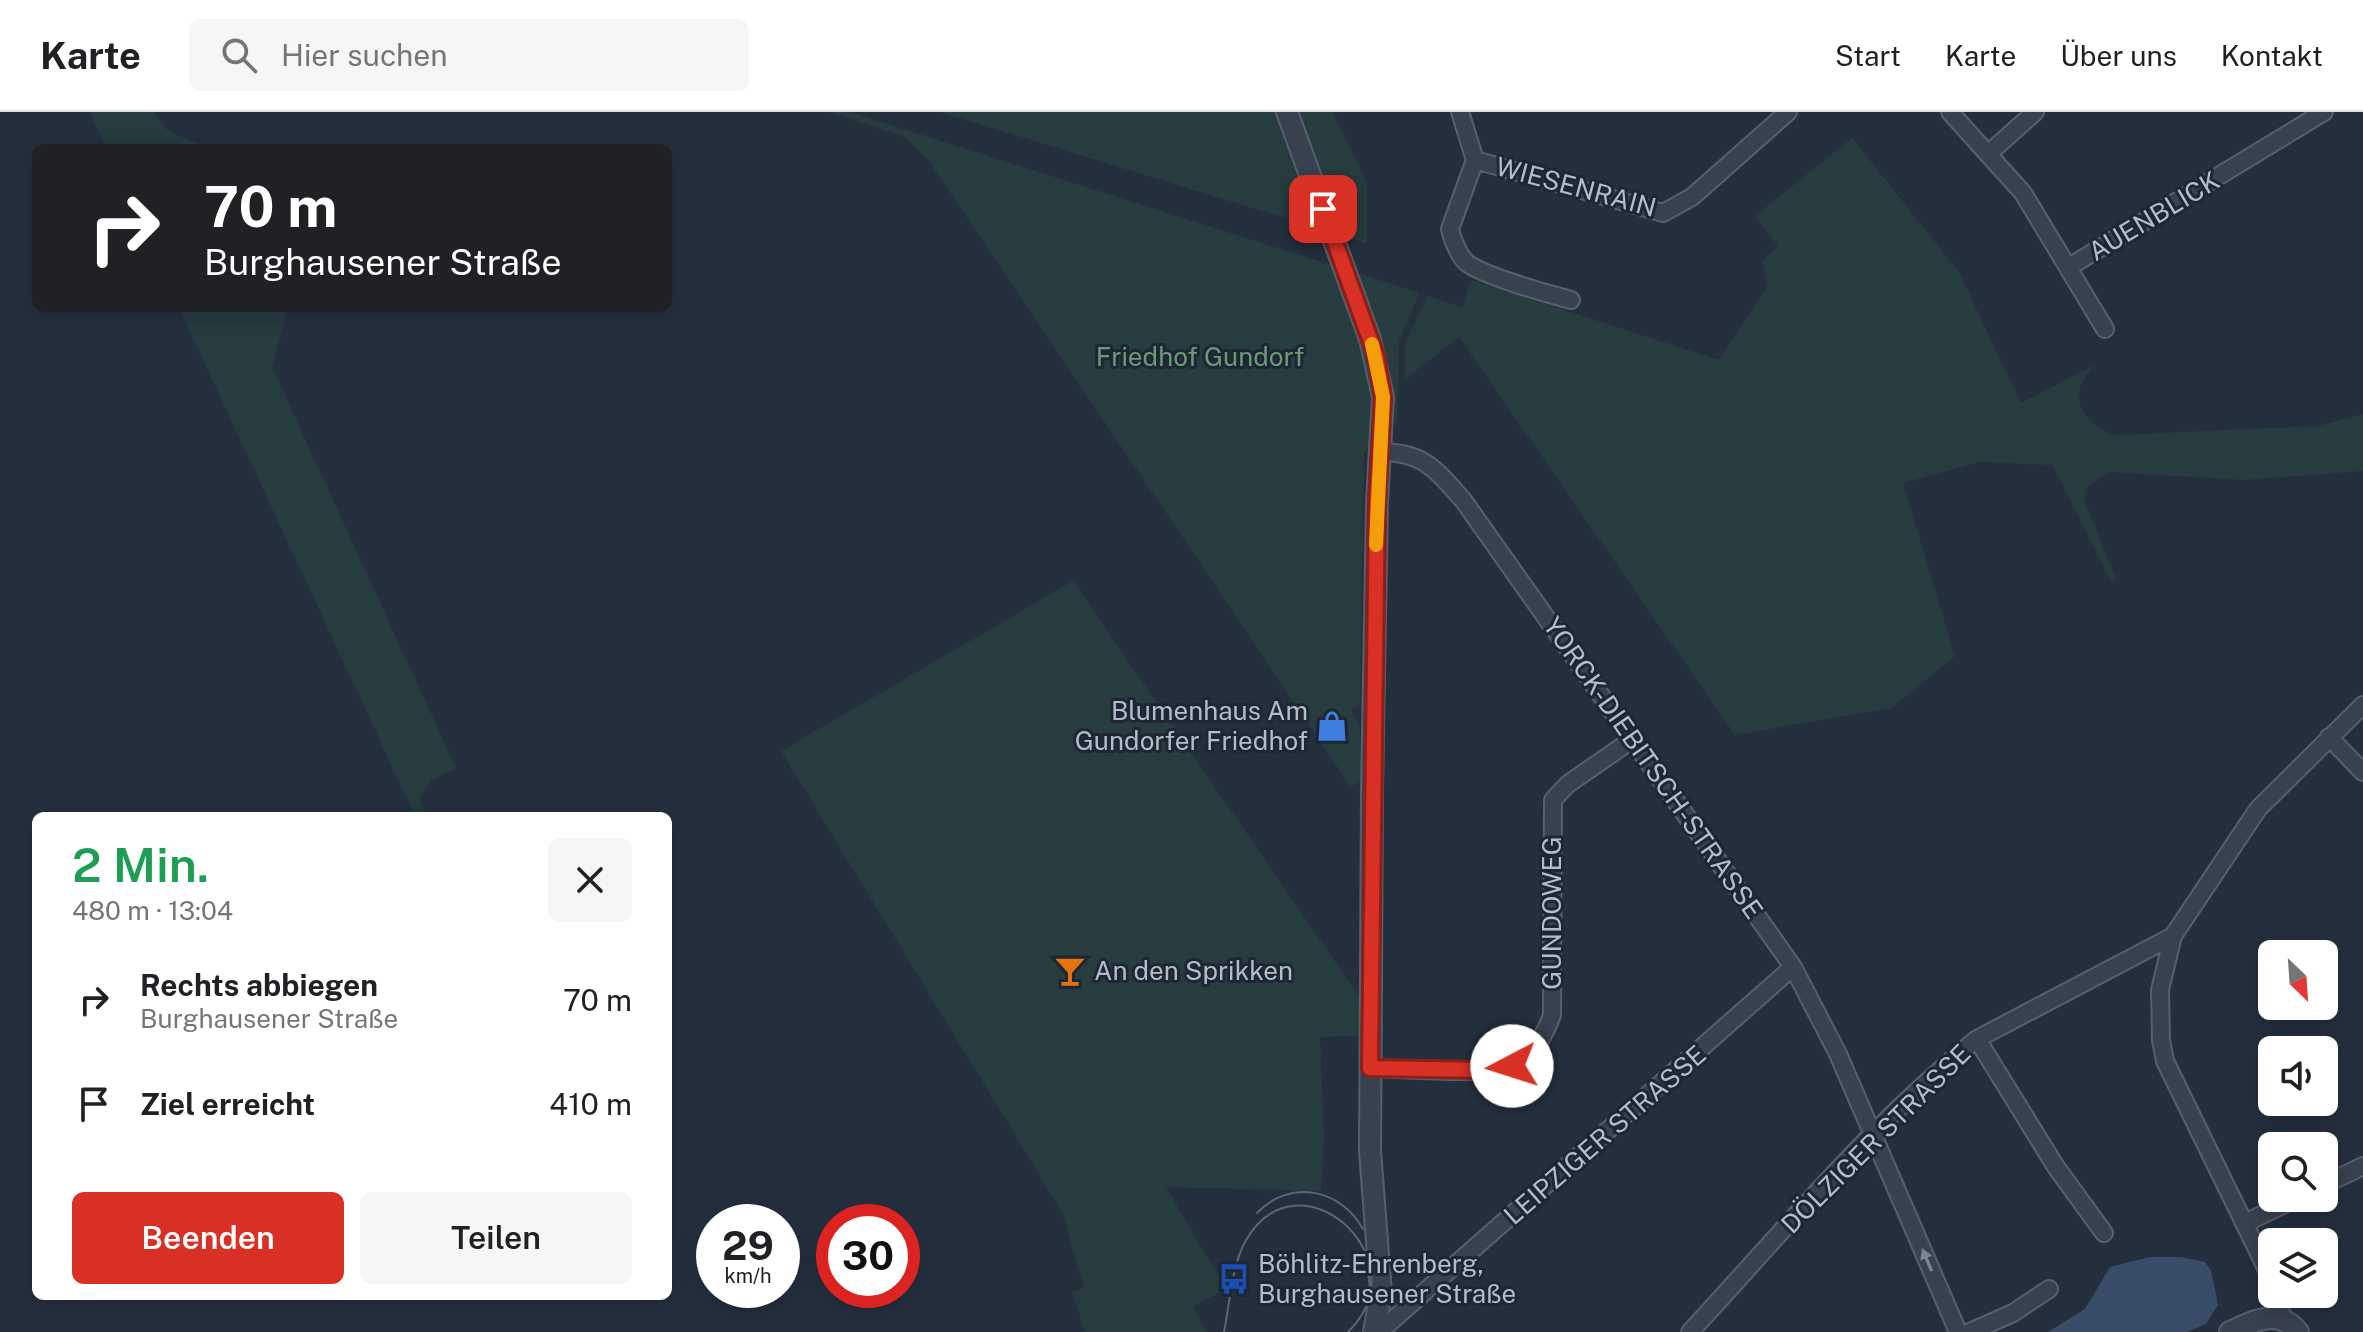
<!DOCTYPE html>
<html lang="de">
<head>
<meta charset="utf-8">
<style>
  :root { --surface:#fff; --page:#f6f6f6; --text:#202124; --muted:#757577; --line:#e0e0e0; --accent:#d93025 }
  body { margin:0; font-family:"Public Sans",sans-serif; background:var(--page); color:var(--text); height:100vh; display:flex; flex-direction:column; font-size:30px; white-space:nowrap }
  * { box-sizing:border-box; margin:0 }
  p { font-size:26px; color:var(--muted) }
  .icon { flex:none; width:44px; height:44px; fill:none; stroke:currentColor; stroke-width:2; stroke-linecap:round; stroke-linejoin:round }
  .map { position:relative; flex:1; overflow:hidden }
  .sheet { position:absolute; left:32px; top:700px; width:640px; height:488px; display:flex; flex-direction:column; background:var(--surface); border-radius:12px; box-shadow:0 4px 20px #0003 }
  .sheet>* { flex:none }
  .banner { position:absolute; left:32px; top:32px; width:640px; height:168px; border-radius:12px; box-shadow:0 4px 20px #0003; background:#202124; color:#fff; overflow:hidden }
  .needle { width:52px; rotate:155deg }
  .tools { position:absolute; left:2258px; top:828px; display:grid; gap:16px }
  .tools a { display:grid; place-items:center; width:80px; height:80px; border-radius:12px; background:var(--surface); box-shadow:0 4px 20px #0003; font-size:40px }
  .speed { position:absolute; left:696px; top:1092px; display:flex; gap:16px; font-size:40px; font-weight:700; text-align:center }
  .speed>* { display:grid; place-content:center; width:104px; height:104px; border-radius:50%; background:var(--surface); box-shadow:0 4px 20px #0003; line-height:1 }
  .speed small { font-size:20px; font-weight:400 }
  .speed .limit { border:12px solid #d22; background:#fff; color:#111 }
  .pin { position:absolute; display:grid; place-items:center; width:68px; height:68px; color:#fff; margin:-34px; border-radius:16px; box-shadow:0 4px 12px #0006 }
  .me { position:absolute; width:88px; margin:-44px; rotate:265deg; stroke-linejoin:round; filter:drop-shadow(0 0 6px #0008) }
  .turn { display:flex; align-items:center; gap:28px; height:168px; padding:0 40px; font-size:36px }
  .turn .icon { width:104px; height:104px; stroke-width:2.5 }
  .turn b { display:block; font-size:56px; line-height:68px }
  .round { display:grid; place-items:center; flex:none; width:84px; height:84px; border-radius:12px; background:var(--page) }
  .headline { display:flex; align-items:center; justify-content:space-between; height:136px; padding:0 40px }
  h1 { font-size:48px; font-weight:600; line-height:60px; color:#1e9e55 }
  .button { display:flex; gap:16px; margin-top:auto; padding:16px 40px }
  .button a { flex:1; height:92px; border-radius:12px; background:var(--accent); color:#fff; font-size:32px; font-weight:600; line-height:92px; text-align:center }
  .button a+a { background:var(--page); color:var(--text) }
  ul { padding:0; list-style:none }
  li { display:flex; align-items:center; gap:24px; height:104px; padding:0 40px }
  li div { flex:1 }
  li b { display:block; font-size:30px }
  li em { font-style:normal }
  header { display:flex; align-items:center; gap:48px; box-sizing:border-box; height:112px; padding:0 40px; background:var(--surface); border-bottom:2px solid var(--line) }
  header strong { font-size:38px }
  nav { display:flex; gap:44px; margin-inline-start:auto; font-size:28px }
  .search { width:560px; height:72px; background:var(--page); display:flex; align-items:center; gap:20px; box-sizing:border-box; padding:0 28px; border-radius:12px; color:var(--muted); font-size:30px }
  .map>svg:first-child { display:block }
  .green { fill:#263c3f }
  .water { fill:#394c67 }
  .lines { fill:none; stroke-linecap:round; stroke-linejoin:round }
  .minor-casing { stroke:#565f6c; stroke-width:20 }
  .tertiary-casing { stroke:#565f6c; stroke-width:24 }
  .minor { stroke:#38414e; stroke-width:16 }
  .tertiary { stroke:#38414e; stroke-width:20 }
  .tram { stroke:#5a6575; stroke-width:2 }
  .oneway { fill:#7c8592 }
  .route-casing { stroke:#8d1f18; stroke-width:20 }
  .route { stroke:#d93025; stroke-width:14 }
  .slow { stroke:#f59e0b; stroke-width:14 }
  .labels { text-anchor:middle; stroke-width:6; stroke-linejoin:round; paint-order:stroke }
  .street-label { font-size:26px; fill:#b4bcc9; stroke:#1d2633 }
  .park-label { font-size:26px; fill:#6b9a76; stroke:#1d2633 }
  .poi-label { font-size:26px; fill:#b4bcc9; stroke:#1d2633; text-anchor:start }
</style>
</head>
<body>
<header>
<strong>Karte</strong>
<div class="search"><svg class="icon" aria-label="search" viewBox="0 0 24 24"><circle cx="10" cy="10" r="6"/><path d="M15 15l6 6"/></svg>Hier suchen</div>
<nav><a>Start</a><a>Karte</a><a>Über uns</a><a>Kontakt</a></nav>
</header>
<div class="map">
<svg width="2363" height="1220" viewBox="0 0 2363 1220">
  <rect width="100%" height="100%" fill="#242f3e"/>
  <path class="green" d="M90 0H154L168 19 208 36H106Z
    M830 0H850L1334 154 1367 242 1375 288 1372 335 1364 341 1360 592 1351 598 1360 613 1362 668 1351 675 928 48 905 25Z
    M940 0H1277L1317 111 1314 115Z
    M1297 0H1333L1367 71V132L1343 124Z
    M1852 26 1959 160 2021 291 2096 252C2066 280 2079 310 2114 323L2318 314 2363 302V359L2244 368 2109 360 2087 375 2084 387 2116 467 2112 471 2053 353 1979 350 1903 371 1955 544 1892 596 1735 623 1459 225 1405 267V233L1427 184 1462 195 1471 168 1719 248 1768 173 1762 149 1778 134 1755 104Z
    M1357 161 1419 181 1399 230 1397 313 1392 307 1384 239Z
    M179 196H288L272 255 456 656 430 669 420 686 427 704H415Z
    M1073 469 1362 889 1361 924 1320 925 1324 1028 1321 1079 1166 1075 1226 1177 1193 1195 1207 1220H1085L1072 1180 1084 1175 1062 1100 781 639Z"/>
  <path class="water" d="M2150 1145H2181L2205 1150 2211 1159 2218 1193 2206 1212 2187 1220H2048L2085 1197 2110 1155Z"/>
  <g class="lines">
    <defs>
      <path id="minor" d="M1460 0 1475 48 1663 101 1692 85 1788 0
        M1950 0 2023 81 2105 217
        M1988 42 2035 0
        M1475 48 1450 117C1452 127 1459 144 1467 151 1484 164 1548 182 1571 188
        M2069 155 2324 0
        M1380 340C1424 340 1435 357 1463 388L1793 855 1838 942 1958 1220
        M2329 625 2363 660
        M1977 927 2056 1055 2104 1121
        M1370 956C1403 956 1489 965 1515 952 1534 943 1545 922 1552 903L1553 688 1568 672 1633 627
        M2324 1073 2363 1054
        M2245 1111 2297 1086
        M2272 1168 2165 949 2161 928 2160 878 2173 824 2258 697 2363 593
        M2279 1182 2281 1205
        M1379 1220 1793 855
        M1690 1220C1782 1121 1871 1012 1977 927L2173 824
        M1970 1220 2013 1201 2049 1177"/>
      <path id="tertiary" d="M1287 0 1370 227 1383 285 1377 390 1372 680 1370 1039 1381 1181 1374 1220
        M2230 1220C2255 1209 2278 1195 2298 1220"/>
    </defs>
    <use href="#minor" class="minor-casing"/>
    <use href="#tertiary" class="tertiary-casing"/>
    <use href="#minor" class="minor"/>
    <use href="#tertiary" class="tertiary"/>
    <path class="tram" d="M1257 1101C1290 1066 1341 1077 1363 1117
      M1224 1220C1230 1191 1231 1156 1245 1130 1298 1035 1423 1147 1348 1220"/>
  </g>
  <defs><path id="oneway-solid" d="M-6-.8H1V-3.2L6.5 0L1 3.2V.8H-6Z" transform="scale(2)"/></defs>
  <use class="oneway" href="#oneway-solid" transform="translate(1927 1148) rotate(-113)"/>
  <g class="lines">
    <defs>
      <path id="route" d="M1323 97 1376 244 1383 285 1377 390 1370 956 1486 958 1512 954"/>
    </defs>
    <use href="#route" class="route-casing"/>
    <use href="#route" class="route"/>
    <path class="slow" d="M1372 232 1383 285 1376 433"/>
  </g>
  <defs>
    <symbol id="shop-bare" viewBox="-9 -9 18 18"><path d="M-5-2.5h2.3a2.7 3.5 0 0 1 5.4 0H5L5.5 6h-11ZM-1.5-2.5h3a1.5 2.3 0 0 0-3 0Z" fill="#3f7fe0" stroke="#1d2633" stroke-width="2.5" paint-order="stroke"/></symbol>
    <symbol id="bar-bare" viewBox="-9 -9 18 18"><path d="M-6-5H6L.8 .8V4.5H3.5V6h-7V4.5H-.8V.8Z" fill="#e8710a" stroke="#1d2633" stroke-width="2.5" paint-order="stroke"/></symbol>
    <symbol id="bus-bare" viewBox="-9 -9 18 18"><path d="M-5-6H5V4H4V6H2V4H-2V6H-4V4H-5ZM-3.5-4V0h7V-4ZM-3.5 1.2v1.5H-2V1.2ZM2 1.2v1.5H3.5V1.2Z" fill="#1a4fb4" stroke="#1d2633" stroke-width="2.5" paint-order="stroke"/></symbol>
  </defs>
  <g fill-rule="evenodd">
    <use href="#shop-bare" x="1310" y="592" width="44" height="44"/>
    <use href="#bar-bare" x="1048" y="837" width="44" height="44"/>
    <use href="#bus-bare" x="1212" y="1145" width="44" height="44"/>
  </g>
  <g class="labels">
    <g class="street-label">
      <text transform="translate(1576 75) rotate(15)" y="9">WIESENRAIN</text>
      <text transform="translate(2154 104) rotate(-31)" y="9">AUENBLICK</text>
      <text transform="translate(1653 656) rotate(55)" y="9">YORCK-DIEBITSCH-STRASSE</text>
      <text transform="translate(1552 801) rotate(-90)" y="9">GUNDOWEG</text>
      <text transform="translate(1605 1023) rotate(-41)" y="9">LEIPZIGER STRASSE</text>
      <text transform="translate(1876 1027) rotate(-45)" y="9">DÖLZIGER STRASSE</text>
    </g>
    <g class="park-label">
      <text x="1200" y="254">Friedhof Gundorf</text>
    </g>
    <g class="poi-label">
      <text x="1308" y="608" text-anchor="end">Blumenhaus Am<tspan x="1308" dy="30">Gundorfer Friedhof</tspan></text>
      <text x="1094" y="868">An den Sprikken</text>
      <text x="1258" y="1161">Böhlitz-Ehrenberg,<tspan x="1258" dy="30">Burghausener Straße</tspan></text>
    </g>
  </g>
</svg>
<div class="tools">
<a><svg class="needle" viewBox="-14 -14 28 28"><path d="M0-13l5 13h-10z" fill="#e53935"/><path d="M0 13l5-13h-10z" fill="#757577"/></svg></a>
<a><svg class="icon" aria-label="sound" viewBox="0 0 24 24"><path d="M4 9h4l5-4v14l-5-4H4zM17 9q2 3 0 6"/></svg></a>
<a><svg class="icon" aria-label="search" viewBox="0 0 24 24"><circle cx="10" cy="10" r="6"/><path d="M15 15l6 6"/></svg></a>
<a><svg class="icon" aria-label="layers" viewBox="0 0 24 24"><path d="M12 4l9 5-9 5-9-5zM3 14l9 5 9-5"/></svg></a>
</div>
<div class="speed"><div>29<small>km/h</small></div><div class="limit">30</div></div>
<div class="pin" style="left:1323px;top:97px;background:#d93025"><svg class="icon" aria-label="arrive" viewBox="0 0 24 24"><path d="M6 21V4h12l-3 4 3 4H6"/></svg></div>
<svg class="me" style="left:1512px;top:954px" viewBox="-20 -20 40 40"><circle r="19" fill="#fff"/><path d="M0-13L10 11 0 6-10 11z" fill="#d93025"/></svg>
<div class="banner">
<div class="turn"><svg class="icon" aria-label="right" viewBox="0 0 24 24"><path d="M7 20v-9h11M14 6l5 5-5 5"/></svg><div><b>70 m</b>Burghausener Straße</div></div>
</div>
<section class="sheet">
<div class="headline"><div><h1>2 Min.</h1><p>480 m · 13:04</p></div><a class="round"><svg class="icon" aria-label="close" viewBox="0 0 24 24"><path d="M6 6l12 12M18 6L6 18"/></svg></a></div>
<ul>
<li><svg class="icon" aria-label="right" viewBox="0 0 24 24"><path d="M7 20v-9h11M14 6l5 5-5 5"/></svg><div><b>Rechts abbiegen</b><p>Burghausener Straße</p></div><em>70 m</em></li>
<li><svg class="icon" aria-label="arrive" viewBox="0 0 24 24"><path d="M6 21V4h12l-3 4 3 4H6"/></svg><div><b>Ziel erreicht</b></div><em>410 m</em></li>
</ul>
<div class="button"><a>Beenden</a><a>Teilen</a></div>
</section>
</div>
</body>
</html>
